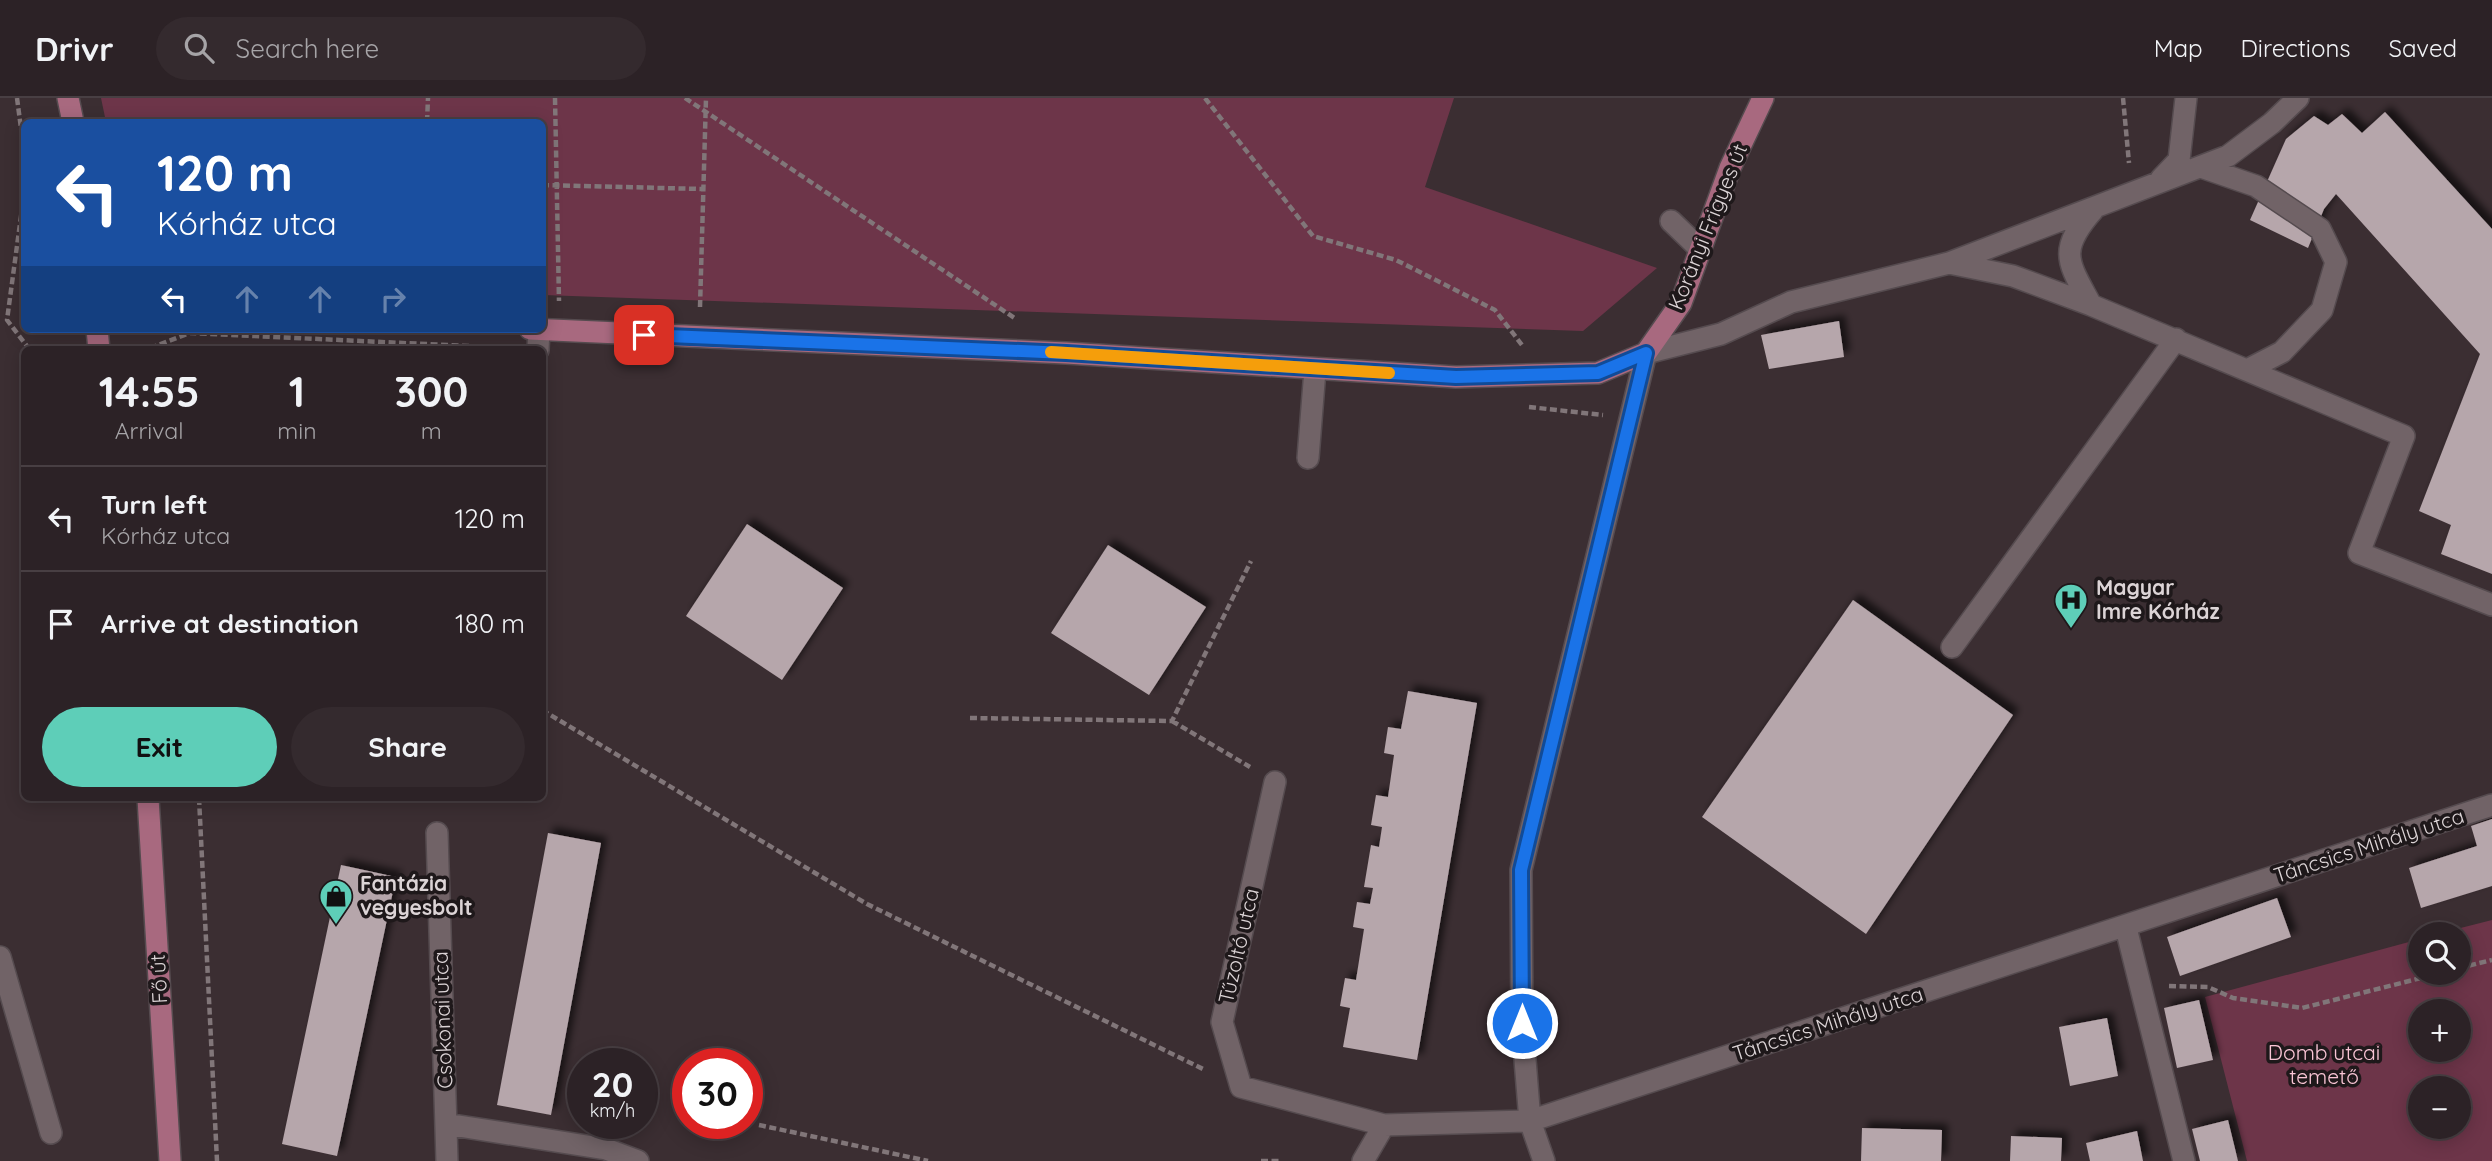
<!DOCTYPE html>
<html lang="en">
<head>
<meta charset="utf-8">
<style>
  :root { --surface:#2c2226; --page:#342a2e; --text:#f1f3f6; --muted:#a6a4a7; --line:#483f43; --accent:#5eceb8 }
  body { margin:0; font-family:Quicksand,sans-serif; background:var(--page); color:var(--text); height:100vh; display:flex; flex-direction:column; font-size:26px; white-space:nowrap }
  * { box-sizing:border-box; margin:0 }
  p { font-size:23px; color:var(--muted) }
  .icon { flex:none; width:38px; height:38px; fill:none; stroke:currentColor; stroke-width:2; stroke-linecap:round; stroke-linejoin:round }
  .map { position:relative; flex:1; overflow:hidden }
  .drawer { position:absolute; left:21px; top:248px; width:525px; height:455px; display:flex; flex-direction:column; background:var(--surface); border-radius:10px; box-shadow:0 4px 18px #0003,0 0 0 2px var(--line) }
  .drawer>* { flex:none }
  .banner { position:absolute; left:21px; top:21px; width:525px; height:214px; border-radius:10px; box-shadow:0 4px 18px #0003,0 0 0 2px var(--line); background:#1a4fa0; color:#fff; overflow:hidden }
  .controls { position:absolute; left:2408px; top:824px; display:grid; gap:14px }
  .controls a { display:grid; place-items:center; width:63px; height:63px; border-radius:50%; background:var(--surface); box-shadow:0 4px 18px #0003,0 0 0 2px var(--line); font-size:35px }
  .speed { position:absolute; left:567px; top:950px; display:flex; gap:14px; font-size:35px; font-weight:700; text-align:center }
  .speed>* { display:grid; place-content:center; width:91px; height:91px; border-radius:50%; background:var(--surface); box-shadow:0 4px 18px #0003,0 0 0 2px var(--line); line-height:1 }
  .speed small { font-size:18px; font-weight:400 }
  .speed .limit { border:10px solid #d22; background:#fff; color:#111 }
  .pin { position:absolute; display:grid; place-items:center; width:60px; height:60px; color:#fff; margin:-30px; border-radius:14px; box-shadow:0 4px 10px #0006 }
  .me { position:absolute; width:77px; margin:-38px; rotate:0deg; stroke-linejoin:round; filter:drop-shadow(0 0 5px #0008) }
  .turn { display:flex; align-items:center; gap:24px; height:147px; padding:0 21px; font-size:32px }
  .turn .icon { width:91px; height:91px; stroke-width:2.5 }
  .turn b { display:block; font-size:49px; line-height:60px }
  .lanes { display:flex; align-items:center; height:66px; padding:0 21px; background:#0003; justify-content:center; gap:35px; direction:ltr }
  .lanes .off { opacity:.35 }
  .eta { display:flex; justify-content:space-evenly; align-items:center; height:119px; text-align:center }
  .eta b { font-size:42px; font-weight:800; line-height:49px }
  .button { display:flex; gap:14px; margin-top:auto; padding:14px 21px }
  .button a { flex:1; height:80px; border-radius:42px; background:var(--accent); color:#111; font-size:28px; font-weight:800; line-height:80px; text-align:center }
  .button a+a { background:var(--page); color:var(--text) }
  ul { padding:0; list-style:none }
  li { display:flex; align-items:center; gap:21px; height:105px; padding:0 21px; border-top:2px solid var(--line) }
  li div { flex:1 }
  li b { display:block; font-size:26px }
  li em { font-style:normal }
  header { display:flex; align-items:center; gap:42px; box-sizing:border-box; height:98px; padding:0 35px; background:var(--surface); border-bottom:2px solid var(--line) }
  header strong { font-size:33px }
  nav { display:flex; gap:38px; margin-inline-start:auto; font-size:24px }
  .search { width:490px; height:63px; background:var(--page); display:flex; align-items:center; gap:18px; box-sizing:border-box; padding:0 24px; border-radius:38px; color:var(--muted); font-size:26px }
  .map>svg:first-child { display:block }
  .green { fill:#6d3549; fill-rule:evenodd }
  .building { fill:#b6a6ab; filter:url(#shadow) }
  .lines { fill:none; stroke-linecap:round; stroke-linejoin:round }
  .minor-casing { stroke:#554b4f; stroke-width:24 }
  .major-casing { stroke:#554b4f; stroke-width:24 }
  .path { stroke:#817679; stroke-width:4.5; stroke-dasharray:7 3.5; stroke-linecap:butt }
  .minor { stroke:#716367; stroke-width:21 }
  .major { stroke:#a8697f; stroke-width:21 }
  .route-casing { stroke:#114b97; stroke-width:18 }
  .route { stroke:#1a73e8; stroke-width:12 }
  .slow { stroke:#f59e0b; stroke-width:12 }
  .labels { text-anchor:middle; stroke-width:7; stroke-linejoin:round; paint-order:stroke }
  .street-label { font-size:21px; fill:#dcd4d6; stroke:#1e181a }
  .poi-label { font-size:21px; font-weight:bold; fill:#dcd4d6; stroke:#1e181a; text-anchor:start }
  .park-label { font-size:21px; fill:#fac5d5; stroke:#1e181a }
</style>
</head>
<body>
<header>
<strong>Drivr</strong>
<div class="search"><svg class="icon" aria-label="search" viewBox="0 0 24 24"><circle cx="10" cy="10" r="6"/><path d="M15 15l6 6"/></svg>Search here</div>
<nav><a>Map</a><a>Directions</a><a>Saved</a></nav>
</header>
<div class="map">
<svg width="2492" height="1063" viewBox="0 0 2492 1063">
  <defs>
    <filter id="shadow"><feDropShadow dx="6" dy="-6" stdDeviation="3.5" flood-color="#0009"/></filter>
  </defs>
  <rect width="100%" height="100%" fill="#3b2e32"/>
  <path class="green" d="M101 0H1454L1425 89 1657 170 1583 233 543 197 542 24H106Z
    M2492 822V1063H2247L2205 899 2420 841V875H2459V836H2437ZM2420 914H2459V952H2420ZM2420 990H2459V1029H2420Z"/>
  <path class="building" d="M2385 14 2492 131V476L2441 456 2451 427 2419 413 2480 256 2336 96 2324 111 2308 150 2250 122 2286 41 2314 18 2328 27 2342 16 2362 35Z
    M1839 223 1844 259 1769 271 1761 237Z
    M747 426 843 490 782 582 686 518Z
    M1108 447 1206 509 1149 597 1051 535Z
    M1853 502 2013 617 1866 836 1702 719Z
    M1408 593 1477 605 1417 962 1343 949 1350 910 1340 908 1345 880 1356 882 1364 831 1353 829 1357 804 1370 806 1373 790 1364 789 1371 747 1379 749 1382 729 1371 727 1376 697 1388 699 1394 657 1384 655 1388 629 1401 631Z
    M2492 721V788L2421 810 2409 770 2477 748 2471 728Z
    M548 735 601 745 551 1017 497 1007Z
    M341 767 396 779 337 1058 282 1046Z
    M2277 800 2291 839 2180 878 2167 839Z
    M2199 902 2213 962 2177 970 2164 910Z
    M2107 920 2118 978 2070 988 2059 929Z
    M2228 1022 2238 1063H2200L2192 1031Z
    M1862 1030 1942 1032 1941 1063H1861Z
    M2137 1033 2143 1063H2090L2086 1045Z
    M2011 1038 2062 1040 2061 1063H2010Z"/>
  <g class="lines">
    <defs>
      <path id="minor" d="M2201 69 2256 88 2320 131 2336 164 2322 212 2282 254 2249 271
        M2161 81 2179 62 2186 0
        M1671 123 1700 151
        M1949 165 2228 58 2272 25 2298 0
        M2091 207C2068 164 2057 153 2093 112
        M538 252 539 231
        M1308 360 1315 272
        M1952 549 2176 241
        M1275 684 1222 924 1241 989 1384 1027 1530 1023 2492 707
        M437 735 447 1063
        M2126 830 2184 1063
        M0 859 51 1035
        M446 1026 606 1051 638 1063
        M1363 1063 1384 1027
        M1544 1063 1530 1023 1522 925 1521 772 1646 255 1721 236 1791 204 1949 165 2013 178 2091 207 2404 338 2359 455 2492 507"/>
      <path id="major" d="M68 0 73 24
        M97 231 99 252
        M530 231 1066 255 1456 279 1598 275 1646 255 1681 205 1730 70 1763 0
        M148 700 170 1063"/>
    </defs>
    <use href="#minor" class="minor-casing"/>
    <use href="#major" class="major-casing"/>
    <path class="path" d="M17 0 24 53
      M555 0 559 203
      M685 0 1016 221
      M1205 0 1313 138 1396 162 1495 212 1522 247
      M2123 0 2129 65
      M427 24 428 0
      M542 87 702 91
      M24 96 7 222 30 252
      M700 209 706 0
      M150 250 190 235 510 250
      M132 252 150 251
      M1529 309 1603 317
      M542 612 867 806 1205 972
      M970 620 1172 623 1251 463
      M1172 623 1250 669
      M199 700 217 1063
      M2459 870 2492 862
      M2169 888 2208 889 2233 900 2302 910 2441 875
      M759 1027 928 1063
      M1261 1063H1282"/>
    <use href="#minor" class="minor"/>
    <use href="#major" class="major"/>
  </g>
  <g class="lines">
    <defs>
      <path id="route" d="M644 237 1066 255 1456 279 1598 275 1646 255 1521 772 1522 925"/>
    </defs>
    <use href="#route" class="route-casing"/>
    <use href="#route" class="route"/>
    <path class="slow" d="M1051 254 1389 275"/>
  </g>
  <defs>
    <symbol id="hospital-pin" viewBox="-11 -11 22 30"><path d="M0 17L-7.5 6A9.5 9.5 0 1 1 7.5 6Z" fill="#5eceb8" stroke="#1e181a"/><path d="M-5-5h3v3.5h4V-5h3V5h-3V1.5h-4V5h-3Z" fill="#111"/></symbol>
    <symbol id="shop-pin" viewBox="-11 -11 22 30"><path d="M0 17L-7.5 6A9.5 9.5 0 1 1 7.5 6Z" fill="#5eceb8" stroke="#1e181a"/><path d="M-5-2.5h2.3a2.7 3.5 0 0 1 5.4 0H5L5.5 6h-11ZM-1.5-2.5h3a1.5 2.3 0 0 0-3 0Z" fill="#111"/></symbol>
  </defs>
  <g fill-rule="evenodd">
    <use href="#hospital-pin" x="2052" y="483" width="38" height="52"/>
    <use href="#shop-pin" x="317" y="779" width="38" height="52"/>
  </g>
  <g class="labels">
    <g class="street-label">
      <text transform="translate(1708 129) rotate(-68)" y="7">Korányi Frigyes út</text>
      <text transform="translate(2369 748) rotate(-18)" y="7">Táncsics Mihály utca</text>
      <text transform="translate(1239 848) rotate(-77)" y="7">Tűzoltó utca</text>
      <text transform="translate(159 881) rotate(-93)" y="7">Fő út</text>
      <text transform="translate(443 922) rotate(-92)" y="7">Csokonai utca</text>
      <text transform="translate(1828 926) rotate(-18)" y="7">Táncsics Mihály utca</text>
    </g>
    <g class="poi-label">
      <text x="2096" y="497">Magyar<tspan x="2096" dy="24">Imre Kórház</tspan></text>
      <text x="360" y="793">Fantázia<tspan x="360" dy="24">vegyesbolt</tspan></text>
    </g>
    <g class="park-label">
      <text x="2324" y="962">Domb utcai<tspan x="2324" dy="24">temető</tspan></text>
    </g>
  </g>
</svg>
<div class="controls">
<a><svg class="icon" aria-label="search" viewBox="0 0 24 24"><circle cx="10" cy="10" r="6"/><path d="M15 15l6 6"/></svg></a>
<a>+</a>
<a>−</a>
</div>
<div class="speed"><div>20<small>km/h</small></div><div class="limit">30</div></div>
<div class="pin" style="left:644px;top:237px;background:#d93025"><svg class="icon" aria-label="arrive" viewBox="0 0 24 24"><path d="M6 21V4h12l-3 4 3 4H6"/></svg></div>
<svg class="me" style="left:1522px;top:925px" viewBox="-20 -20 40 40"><circle r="17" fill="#1a73e8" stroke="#fff" stroke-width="3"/><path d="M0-11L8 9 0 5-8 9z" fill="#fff"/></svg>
<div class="banner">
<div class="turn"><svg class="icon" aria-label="left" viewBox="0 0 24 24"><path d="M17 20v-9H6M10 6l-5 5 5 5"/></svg><div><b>120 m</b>Kórház utca</div></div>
<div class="lanes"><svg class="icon" aria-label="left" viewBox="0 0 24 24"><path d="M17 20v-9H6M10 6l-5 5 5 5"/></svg><svg class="icon off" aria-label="ahead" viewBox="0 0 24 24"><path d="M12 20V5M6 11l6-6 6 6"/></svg><svg class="icon off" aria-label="ahead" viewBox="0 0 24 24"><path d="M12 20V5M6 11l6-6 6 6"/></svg><svg class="icon off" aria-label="right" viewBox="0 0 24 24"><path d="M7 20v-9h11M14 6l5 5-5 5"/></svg></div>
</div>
<section class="drawer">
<div class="eta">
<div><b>14:55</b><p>Arrival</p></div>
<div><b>1</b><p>min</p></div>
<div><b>300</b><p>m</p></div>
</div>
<ul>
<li><svg class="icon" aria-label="left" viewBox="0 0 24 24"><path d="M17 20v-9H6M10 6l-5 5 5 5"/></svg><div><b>Turn left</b><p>Kórház utca</p></div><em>120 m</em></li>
<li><svg class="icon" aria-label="arrive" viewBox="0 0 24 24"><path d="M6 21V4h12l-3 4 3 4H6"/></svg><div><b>Arrive at destination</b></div><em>180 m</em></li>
</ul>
<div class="button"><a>Exit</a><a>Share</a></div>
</section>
</div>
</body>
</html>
